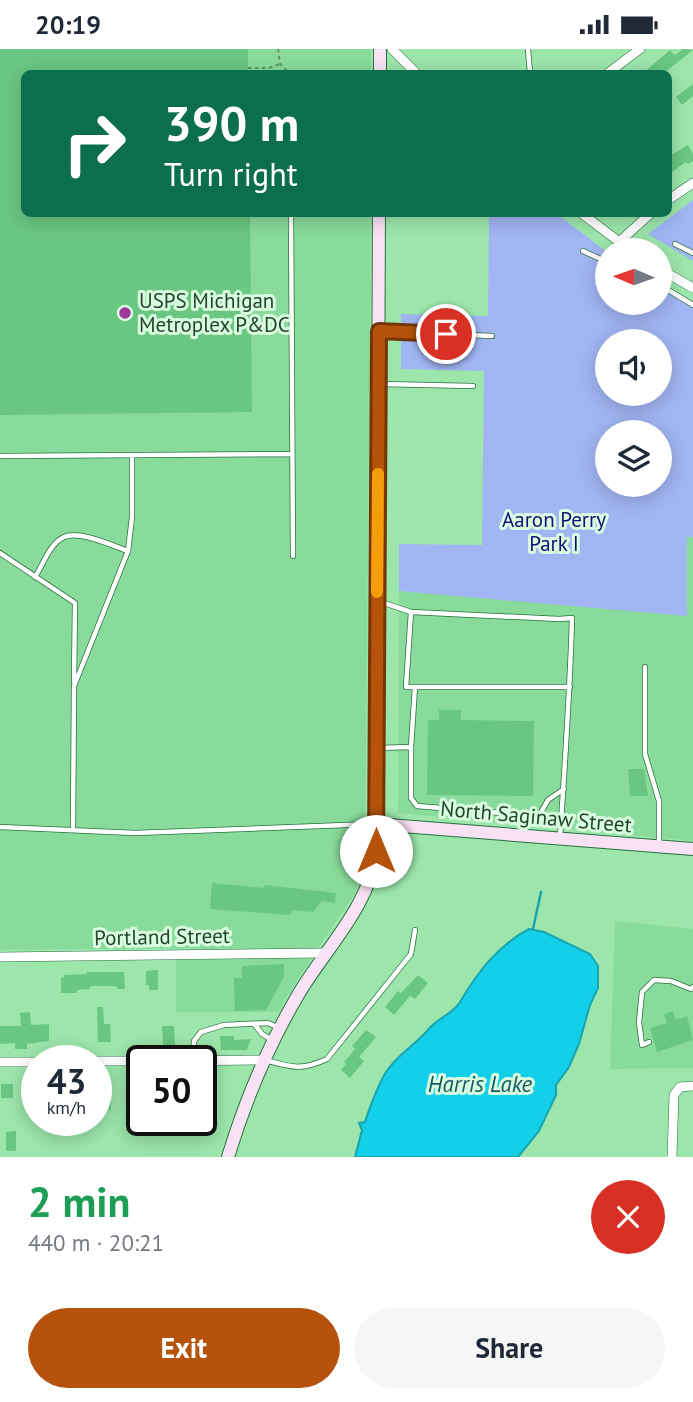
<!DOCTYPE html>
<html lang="en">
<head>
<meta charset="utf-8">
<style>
  :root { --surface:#fff; --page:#f6f6f7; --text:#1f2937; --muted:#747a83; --accent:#b45309 }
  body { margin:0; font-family:"PT Sans",sans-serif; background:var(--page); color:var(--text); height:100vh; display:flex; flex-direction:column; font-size:26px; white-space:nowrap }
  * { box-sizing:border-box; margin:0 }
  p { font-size:23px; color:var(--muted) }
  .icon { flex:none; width:38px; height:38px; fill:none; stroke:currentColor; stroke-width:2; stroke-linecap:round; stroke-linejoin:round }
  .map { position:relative; height:1108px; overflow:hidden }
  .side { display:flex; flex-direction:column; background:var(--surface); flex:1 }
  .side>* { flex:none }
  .top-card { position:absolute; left:21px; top:21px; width:651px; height:147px; border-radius:10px; box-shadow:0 4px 18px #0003; background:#0b6e4f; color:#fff; overflow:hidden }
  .needle { width:46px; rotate:272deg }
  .buttons { position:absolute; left:595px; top:189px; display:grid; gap:14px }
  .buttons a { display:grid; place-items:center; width:77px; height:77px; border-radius:50%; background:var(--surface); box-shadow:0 4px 18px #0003; font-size:35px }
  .speed { position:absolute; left:21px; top:996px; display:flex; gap:14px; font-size:35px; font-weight:700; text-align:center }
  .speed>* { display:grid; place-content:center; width:91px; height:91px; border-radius:50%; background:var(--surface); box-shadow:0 4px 18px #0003; line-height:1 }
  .speed small { font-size:18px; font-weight:400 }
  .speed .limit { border:4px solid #111; border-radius:10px; background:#fff; color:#111 }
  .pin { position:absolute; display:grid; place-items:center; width:60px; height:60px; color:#fff; margin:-30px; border:4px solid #fff; border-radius:50%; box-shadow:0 2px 7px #0007 }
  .me { position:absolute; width:77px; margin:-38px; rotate:0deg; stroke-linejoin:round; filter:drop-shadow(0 0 5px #0008) }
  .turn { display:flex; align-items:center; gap:24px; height:147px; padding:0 28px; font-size:32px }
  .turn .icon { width:91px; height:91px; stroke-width:2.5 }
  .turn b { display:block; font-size:49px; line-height:60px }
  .round { display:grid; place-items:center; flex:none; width:74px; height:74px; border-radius:37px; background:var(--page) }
  .headline { display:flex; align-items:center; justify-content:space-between; height:119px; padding:0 28px }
  h1 { font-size:42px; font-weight:600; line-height:52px; color:#1e9e55 }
  .cta { display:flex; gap:14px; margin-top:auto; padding:14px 28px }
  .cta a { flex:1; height:80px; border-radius:42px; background:var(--accent); color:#fff; font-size:28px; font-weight:600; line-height:80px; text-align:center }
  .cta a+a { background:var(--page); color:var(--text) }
  .status { display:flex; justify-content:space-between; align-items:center; height:49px; padding:0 35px; background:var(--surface); direction:ltr }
  .status svg { height:19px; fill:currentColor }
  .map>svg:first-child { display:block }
  .built { fill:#89db9b }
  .green { fill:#a1b5f3; fill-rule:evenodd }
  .water { fill:#13cfe8; stroke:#18a5b0; stroke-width:2 }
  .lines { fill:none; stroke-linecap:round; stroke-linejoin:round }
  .stream { stroke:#18a5b0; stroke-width:2.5 }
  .building { fill:#6ac782 }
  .lane-casing { stroke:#27713e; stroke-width:6 }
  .street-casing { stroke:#27713e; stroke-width:10 }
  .secondary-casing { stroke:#27713e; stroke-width:14 }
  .path { stroke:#5d9168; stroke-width:2; stroke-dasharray:3.5 3.5; stroke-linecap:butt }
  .lane { stroke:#fff; stroke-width:4.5 }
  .street { stroke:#fff; stroke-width:9 }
  .secondary { stroke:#f9e2f6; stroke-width:12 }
  .route-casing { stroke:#753606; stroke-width:18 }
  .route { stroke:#b45309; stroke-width:12 }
  .slow { stroke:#f59e0b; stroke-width:12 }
  .poi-dot { fill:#9f3699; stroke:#d9fddf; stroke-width:2.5 }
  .labels { text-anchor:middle; stroke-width:6; stroke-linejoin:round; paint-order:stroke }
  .poi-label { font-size:21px; fill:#25442c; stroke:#d9fddf; text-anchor:start }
  .park-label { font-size:21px; fill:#131078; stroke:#d9fddf }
  .street-label { font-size:21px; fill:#25442c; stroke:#d9fddf }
  .water-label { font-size:23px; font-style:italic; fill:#175963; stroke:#d9fddf }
</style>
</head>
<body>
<div class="status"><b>20:19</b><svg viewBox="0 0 49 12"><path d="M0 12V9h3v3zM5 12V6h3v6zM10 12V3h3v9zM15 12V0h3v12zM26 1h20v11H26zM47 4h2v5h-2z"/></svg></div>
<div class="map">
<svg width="693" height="1108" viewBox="0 0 693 1108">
  <rect width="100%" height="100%" fill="#9ce6ac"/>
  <path class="built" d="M0 0H371V24H24V164L371 165 365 813 355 844 303 922 278 963H176V911H202V899L0 901Z
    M687 488H693V792L398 764 399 542 687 566Z
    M615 872 693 880V1019L610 1020Z"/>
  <path class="green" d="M693 151V212L648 185Z
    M489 165H557L607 203V254H660V238L693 256V488H687V567L399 542V495L482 496 484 322 401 320V265L488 267ZM607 292H660V345H607ZM607 383H660V436H607Z"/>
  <path class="water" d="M529 880 544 883 590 905 598 917V939L590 956 579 995 569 1018 556 1036V1046L539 1082 518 1108H355L362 1081 359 1074 365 1073C369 1060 379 1034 386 1023 397 1006 415 996 428 981 436 970 453 965 460 953 477 924 498 896 529 880Z"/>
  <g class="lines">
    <path class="stream" d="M533 880 541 843"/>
  </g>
  <path class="building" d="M0 0H248V24H24V164H250L252 363 0 366Z
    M683 0 693 1 664 24H643L670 1 675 6Z
    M693 35V47L682 56 676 48Z
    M688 96 693 105V112L688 115 686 113 668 126V108Z
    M439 661H461V671L534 672 533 747 427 746 428 671H439Z
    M628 720H644L648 747H630Z
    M212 834 264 839V836L336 844 335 854 322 852 313 863 292 861 291 866 210 860Z
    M284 915V928L266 961 235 962 234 929H242V917Z
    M158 921V941H149V936H146V922Z
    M87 923H124L125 940H117V938L112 937H90V940L77 941V944H61V929L64 928V926L87 925Z
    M418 926 428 934 415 950 410 947 394 966 385 958 398 942 401 944Z
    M97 958H103L104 975H110L111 993H98Z
    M673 962 676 971 687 967 693 991 657 1003 650 979 667 974 664 965Z
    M30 963 31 976 49 975V992L27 995V1000H15V994L0 995V977H21L20 964Z
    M162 977H174L175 996H163Z
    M366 981 376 988 359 1008 364 1012 350 1029 341 1021 346 1015 344 1013 355 1000 352 997Z
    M220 987H234V991L251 990 247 1001H221Z
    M1 1035H13V1049H1Z
    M100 1043H111V1061H100Z
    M16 1082V1102H6V1083Z"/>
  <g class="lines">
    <defs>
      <path id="lane" d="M528 0 530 24
        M291 164 293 507
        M675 195 693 204
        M583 202 607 213
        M660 236 693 256
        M379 282 492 287
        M379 335 473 337
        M0 407 292 405
        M0 504 75 554 74 633
        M35 528C43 516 50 494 64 488 79 481 113 497 128 502
        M378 552 411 563
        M645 618V705L659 752V797
        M411 698V749L417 757 539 767 548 751 564 740
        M377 699 411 698 415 638
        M0 778 135 784 373 775
        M73 781 74 637 128 502 132 468V406
        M560 788C565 715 570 642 572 569L559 570 411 563 406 638H570
        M255 976 262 985 272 991
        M649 993 642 996 639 973 642 943 654 931 671 932 691 940 693 938
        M193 1010 194 992 201 983 224 976 268 974 279 979
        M265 1011C291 1018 301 1022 327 1010L411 905 415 881"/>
      <path id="street" d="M392 0 416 24
        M608 24 640 0
        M668 151 693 134
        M581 164 630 201
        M619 193 651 164
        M660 220 693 239
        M0 908 325 904
        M96 1012H142
        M177 1012 264 1011
        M0 1013H37
        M672 1108 674 1046 680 1038 693 1037"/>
      <path id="secondary" d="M380 0V24
        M376 775 693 800
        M228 1108C245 1052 268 997 298 946 325 900 371 856 376 802L379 164"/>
    </defs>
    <use href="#lane" class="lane-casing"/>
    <use href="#street" class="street-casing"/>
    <use href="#secondary" class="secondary-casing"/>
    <path class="path" d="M278 0 280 15 289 24
      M248 19H269L280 15"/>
    <use href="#lane" class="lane"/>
    <use href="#street" class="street"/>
    <use href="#secondary" class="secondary"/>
  </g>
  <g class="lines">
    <defs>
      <path id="route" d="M376 802 379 282 446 285"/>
    </defs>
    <use href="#route" class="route-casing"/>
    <use href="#route" class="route"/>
    <path class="slow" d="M377 543 378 425"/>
  </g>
  <circle class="poi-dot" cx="125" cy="264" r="7"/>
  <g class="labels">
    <g class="poi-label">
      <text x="139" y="259">USPS Michigan<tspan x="139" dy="24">Metroplex P&amp;DC</tspan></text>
    </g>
    <g class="park-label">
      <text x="554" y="478">Aaron Perry<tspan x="554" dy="24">Park I</tspan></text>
    </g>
    <g class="street-label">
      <text transform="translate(536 768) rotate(5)" y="7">North Saginaw Street</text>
      <text transform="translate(162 888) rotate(-1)" y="7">Portland Street</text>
    </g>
    <g class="water-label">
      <text x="480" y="1043">Harris Lake</text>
    </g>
  </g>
</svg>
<div class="buttons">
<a><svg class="needle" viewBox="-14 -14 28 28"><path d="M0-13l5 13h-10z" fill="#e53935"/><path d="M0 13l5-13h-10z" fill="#747a83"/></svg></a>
<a><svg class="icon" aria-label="sound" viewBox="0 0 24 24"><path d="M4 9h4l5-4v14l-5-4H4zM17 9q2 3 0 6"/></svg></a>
<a><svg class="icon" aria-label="layers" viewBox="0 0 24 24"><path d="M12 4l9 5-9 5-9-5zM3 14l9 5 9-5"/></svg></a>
</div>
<div class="speed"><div>43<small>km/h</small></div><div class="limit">50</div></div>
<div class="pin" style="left:446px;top:285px;background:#d93025"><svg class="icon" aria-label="arrive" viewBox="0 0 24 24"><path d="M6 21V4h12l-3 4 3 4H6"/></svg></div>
<svg class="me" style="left:376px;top:802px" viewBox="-20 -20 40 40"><circle r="19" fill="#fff"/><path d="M0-13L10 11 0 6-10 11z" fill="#b45309"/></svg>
<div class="top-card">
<div class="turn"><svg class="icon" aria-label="right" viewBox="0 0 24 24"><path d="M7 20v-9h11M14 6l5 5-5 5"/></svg><div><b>390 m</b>Turn right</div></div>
</div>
</div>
<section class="side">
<div class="headline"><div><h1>2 min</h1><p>440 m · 20:21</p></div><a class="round" style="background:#d93025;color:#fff"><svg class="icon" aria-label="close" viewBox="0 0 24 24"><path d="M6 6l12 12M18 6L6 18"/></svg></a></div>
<div class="cta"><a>Exit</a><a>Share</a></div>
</section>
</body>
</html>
